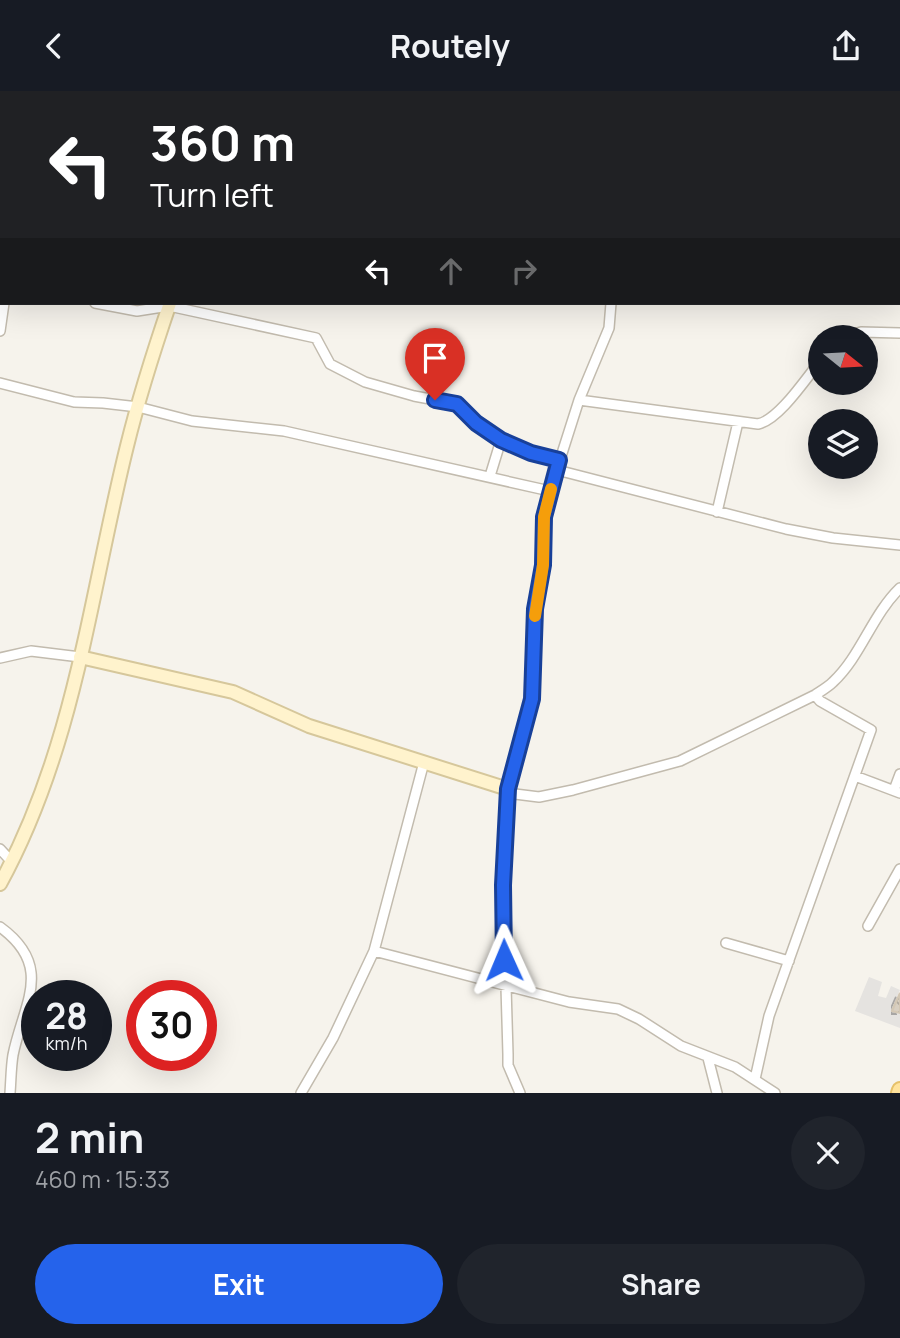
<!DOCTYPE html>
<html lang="en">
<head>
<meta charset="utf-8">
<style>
  :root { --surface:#171b24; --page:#20242c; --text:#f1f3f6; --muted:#9ea1a6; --accent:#2563eb }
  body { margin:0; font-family:Manrope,sans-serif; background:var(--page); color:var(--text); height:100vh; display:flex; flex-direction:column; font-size:26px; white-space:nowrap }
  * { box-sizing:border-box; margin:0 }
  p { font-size:23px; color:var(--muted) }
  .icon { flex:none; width:38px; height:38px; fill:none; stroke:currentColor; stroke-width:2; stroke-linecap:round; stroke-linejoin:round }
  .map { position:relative; height:1002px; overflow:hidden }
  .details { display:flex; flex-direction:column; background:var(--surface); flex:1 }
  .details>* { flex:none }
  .hud { position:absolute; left:0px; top:0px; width:901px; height:214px; box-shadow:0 7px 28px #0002; background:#202124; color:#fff; overflow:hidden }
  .needle { width:46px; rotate:108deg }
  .controls { position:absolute; left:808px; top:234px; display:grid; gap:14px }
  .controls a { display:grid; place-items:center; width:70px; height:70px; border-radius:50%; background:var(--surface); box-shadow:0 7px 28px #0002; font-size:35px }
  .speed { position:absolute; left:21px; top:889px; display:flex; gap:14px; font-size:35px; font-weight:700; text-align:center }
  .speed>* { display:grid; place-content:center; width:91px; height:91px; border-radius:50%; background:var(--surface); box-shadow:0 7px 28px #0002; line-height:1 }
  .speed small { font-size:18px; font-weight:400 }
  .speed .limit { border:10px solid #d22; background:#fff; color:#111 }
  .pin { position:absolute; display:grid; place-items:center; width:60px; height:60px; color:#fff; margin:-72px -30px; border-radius:50% 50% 50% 0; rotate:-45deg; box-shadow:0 0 7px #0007 }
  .pin .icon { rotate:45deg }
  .me { position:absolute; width:77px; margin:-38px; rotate:359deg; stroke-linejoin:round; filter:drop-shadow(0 0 5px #0008) }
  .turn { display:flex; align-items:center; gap:24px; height:147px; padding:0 35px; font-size:32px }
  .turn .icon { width:91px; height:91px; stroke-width:2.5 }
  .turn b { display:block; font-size:49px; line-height:60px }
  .lanes { display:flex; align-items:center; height:66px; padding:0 35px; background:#0003; justify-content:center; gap:35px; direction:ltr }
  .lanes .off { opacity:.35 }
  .round { display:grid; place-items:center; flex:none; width:74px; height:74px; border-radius:37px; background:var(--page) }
  .head { display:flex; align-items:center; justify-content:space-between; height:119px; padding:0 35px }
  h1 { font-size:42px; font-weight:700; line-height:52px }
  .cta { display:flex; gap:14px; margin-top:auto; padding:14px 35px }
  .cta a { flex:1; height:80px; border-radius:42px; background:var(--accent); color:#fff; font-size:28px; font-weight:700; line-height:80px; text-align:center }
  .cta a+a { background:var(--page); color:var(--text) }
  header { display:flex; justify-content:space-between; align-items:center; height:91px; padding:0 35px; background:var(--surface); font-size:32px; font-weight:700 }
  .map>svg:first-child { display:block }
  .parking { fill:#e5e3e0 }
  .building { fill:url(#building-cross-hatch); stroke:#d3c7b4; stroke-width:2; filter:url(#shadow) }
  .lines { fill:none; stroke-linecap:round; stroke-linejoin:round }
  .street-casing { stroke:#c2bbae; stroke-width:12 }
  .secondary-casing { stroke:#d6c79b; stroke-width:16 }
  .primary-casing { stroke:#e6c16a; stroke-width:18 }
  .highway-casing { stroke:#e0a43c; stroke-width:19 }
  .street { stroke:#fff; stroke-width:9 }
  .secondary { stroke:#fff3cd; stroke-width:12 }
  .primary { stroke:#ffe39c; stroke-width:14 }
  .highway { stroke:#ffcf6e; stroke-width:16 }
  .route-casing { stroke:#184099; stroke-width:18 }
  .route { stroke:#2563eb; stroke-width:12 }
  .slow { stroke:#f59e0b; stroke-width:12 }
</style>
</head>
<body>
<header><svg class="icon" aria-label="back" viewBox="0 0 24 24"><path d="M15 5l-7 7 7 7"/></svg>Routely<svg class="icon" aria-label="share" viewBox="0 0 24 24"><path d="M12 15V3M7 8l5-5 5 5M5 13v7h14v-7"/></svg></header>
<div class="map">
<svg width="900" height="1002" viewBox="0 0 900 1002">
  <defs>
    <pattern id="building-cross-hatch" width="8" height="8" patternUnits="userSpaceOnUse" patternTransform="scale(1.75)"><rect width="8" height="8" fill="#d8cfc1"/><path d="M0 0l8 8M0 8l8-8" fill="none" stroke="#b1aa9e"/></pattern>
    <filter id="shadow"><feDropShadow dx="-4" dy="4" stdDeviation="0" flood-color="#0004"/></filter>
  </defs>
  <rect width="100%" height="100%" fill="#f6f3ec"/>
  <path class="parking" d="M869 886 882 891 878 905 886 907 891 895 900 899 891 919 900 923V937L855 920Z"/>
  <path class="building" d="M900 902V922L892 920Z"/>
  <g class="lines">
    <defs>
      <path id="street" d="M45 0 56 2
        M522 0 529 2
        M301 2 302 0
        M95 212 137 220 169 215 316 247 330 273 365 291 414 305 457 313 476 332 501 349 531 362 559 369
        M0 240 4 212
        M840 247 861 241 900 242
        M0 292 74 311 103 312 138 316 192 330 284 340 550 400
        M579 309 758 333C779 329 807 286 821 269
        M557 379 786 438 833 447 900 454
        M490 385 501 349
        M717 421 738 331
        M0 567 31 560 80 566
        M855 685 900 702
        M508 698 515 703 539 706 573 699 680 670 815 604C821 600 828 596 833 591 861 565 872 524 900 497
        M894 699 900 683
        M0 758 12 771
        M868 835 900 778
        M0 836C55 876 23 913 13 964 11 976 11 989 10 1002
        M726 852 789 870
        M374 860 569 911 618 918 639 928 681 955 735 976 775 1002
        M708 967 717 1002
        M755 988 769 925 871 639 820 610 815 604
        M301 1002 333 947 374 860 424 671
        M520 1002 508 974V963L503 794 504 746 508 698 532 608 535 518 543 474 544 426 550 400 579 309 609 237 611 212"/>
      <path id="secondary" d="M230 2 231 0
        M80 566 233 601 309 635 508 698
        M0 793C75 656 90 504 127 355 139 306 154 259 170 212"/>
      <path id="primary" d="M899 1002 900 999"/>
      <path id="highway" d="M600 0 608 2
        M626 0 634 2
        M660 0 668 2
        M776 0 784 2"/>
    </defs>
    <use href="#street" class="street-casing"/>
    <use href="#secondary" class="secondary-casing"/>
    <use href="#primary" class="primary-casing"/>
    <use href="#highway" class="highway-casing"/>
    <use href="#street" class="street"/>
    <use href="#secondary" class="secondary"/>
    <use href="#primary" class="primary"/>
    <use href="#highway" class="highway"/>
  </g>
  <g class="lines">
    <defs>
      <path id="route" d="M435 309 457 313 476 332 501 349 531 362 559 369 544 426 543 474 535 518 532 608 508 698 503 794 504 869"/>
    </defs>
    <use href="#route" class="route-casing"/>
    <use href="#route" class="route"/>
    <path class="slow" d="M535 525 543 474 544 426 551 398"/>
  </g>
</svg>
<div class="controls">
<a><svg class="needle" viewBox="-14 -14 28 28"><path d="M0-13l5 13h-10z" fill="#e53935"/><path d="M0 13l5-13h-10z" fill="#9ea1a6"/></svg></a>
<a><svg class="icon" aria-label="layers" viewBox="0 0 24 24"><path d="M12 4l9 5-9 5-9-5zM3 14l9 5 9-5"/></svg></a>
</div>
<div class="speed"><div>28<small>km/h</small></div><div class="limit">30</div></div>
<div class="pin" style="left:435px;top:309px;background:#d93025"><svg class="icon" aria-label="arrive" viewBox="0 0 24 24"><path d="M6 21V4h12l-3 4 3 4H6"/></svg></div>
<svg class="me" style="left:504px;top:869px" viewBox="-20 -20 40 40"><path d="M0-17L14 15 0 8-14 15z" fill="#2563eb" stroke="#fff" stroke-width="4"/></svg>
<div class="hud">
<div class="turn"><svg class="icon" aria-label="left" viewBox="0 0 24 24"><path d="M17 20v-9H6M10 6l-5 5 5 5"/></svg><div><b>360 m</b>Turn left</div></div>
<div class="lanes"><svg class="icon" aria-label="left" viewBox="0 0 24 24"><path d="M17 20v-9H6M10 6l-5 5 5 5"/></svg><svg class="icon off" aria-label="ahead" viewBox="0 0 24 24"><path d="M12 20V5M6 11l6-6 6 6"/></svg><svg class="icon off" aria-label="right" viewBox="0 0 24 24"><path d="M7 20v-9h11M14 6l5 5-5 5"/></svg></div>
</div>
</div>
<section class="details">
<div class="head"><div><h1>2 min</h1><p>460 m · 15:33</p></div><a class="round"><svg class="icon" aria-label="close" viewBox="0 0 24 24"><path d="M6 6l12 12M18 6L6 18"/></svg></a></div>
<div class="cta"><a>Exit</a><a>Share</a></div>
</section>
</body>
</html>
